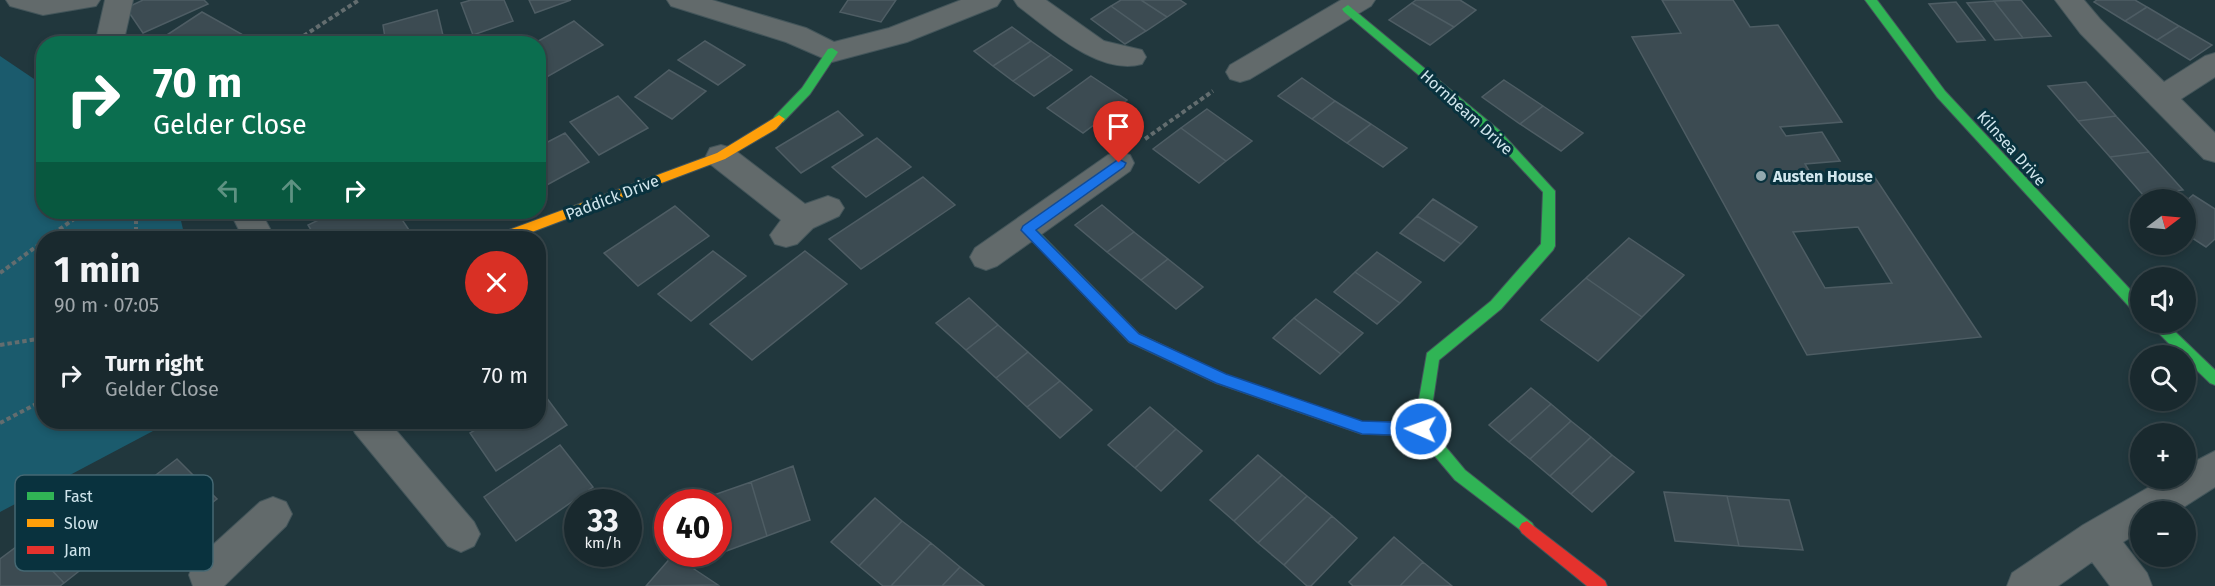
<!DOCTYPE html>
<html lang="en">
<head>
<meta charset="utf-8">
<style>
  :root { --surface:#19292e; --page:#223136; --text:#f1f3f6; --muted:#9fa6aa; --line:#37454a }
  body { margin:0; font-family:"Fira Sans",sans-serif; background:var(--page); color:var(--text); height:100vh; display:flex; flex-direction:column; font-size:22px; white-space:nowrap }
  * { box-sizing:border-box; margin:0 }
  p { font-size:20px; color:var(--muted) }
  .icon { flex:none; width:33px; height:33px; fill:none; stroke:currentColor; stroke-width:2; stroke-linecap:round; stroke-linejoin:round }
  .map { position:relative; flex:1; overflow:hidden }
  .sheet { position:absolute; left:36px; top:231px; width:510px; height:198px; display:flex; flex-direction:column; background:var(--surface); border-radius:24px; box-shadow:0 3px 9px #0003,0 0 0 2px var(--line) }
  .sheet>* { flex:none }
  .banner { position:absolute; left:36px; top:36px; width:510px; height:183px; border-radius:24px; box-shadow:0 3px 9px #0003,0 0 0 2px var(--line); background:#0b6e4f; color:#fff; overflow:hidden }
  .needle { width:39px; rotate:74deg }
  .tools { position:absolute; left:2130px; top:189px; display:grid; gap:12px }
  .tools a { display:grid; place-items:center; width:66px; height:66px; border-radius:50%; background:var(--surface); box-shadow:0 3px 9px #0003,0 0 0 2px var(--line); font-size:30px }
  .speed { position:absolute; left:564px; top:489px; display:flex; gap:12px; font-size:30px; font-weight:700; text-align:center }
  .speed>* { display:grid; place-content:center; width:78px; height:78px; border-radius:50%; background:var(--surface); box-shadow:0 3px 9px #0003,0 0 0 2px var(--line); line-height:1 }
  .speed small { font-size:15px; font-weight:400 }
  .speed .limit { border:9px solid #d22; background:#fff; color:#111 }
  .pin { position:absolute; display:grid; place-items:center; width:51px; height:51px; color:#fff; margin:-62px -26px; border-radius:50% 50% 50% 0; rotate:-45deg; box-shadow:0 0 6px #0007 }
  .pin .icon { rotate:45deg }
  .me { position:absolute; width:66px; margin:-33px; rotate:272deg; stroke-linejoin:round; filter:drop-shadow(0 0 4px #0008) }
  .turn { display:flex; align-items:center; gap:21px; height:126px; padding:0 18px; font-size:27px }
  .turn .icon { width:78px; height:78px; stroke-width:2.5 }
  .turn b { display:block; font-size:42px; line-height:51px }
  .lanes { display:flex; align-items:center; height:57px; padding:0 18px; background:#0003; justify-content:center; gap:30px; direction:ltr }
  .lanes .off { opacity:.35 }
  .round { display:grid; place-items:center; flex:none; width:63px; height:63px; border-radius:32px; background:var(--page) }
  .head { display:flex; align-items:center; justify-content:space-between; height:102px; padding:0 18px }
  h1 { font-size:36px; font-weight:700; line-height:45px }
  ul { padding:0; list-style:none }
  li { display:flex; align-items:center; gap:18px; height:84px; padding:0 18px }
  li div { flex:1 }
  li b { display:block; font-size:22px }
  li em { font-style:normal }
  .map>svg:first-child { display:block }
  .green { fill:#1b5b6d }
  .building { fill:#3c4b52; stroke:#4e5d64; stroke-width:1.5; fill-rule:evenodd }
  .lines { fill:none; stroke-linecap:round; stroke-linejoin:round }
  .street-casing { stroke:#43555a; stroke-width:2 }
  .fast-casing { stroke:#43555a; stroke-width:2 }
  .slow-casing { stroke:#43555a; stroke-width:2 }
  .jam-casing { stroke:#43555a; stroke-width:2 }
  .path { stroke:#636d6f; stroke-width:4; stroke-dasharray:4.5 3; stroke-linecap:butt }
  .street { fill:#626a6b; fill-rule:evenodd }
  .fast { fill:#30b455; fill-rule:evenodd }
  .slow { fill:#ff9f0a; fill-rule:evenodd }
  .jam { fill:#e5322d; fill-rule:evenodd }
  .route { fill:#1a73e8; stroke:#114b97; stroke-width:1.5 }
  .poi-dot { fill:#93a9af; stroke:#09323e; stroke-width:2 }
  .labels { text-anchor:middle; stroke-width:6; stroke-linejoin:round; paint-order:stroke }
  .street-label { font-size:16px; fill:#d1e6ed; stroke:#09323e }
  .poi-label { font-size:16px; font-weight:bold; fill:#d1e6ed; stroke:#09323e; text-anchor:start }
  .key { fill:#09323e; stroke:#456873; stroke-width:1.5 }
  .key-label { font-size:16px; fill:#d1e6ed }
</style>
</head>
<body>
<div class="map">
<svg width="2215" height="586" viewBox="0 0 2215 586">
  <rect width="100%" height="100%" fill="#21373d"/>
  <path class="green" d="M0 56 43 85 44 212H179L185 238H44V422H170L0 512Z"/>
  <path class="building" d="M143 0H204L208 4 143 33 126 8Z
    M471 0H504L513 21 473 35 461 3Z
    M529 0H571L535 13Z
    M848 0H896L881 22 840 12Z
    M1121 0H1141L1167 17 1146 31 1111 6Z
    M1141 0H1180L1186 4 1167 17Z
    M1416 0H1460L1476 10 1454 27 1412 3Z
    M1662 0H1733L1750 27 1778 25 1842 122 1780 127 1786 136 1822 132 1840 161 1805 164 1814 179 1872 173 1981 337 1807 355 1632 37 1681 33ZM1858 227 1892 283 1825 288 1793 232Z
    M2021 0 2051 36 2023 38 1994 1Z
    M2097 0H2135L2147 7 2125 21 2094 2Z
    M1994 1 2023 38 1995 40 1967 3Z
    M1956 2 1985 40 1957 42 1929 4Z
    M1412 3 1454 27 1430 45 1389 20Z
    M1111 6 1146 31 1125 44 1091 19Z
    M2147 7 2179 26 2157 40 2125 21Z
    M437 10 445 44H386L383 25Z
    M202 12 245 36 233 44H153Z
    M574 21 603 45 538 82V44H533Z
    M2179 26 2212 45 2190 60 2157 40Z
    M1012 27 1031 41 993 66 974 51Z
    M705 41 745 65 718 85 678 60Z
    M1031 41 1051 55 1013 81 993 66Z
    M1051 55 1072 70 1034 96 1013 81Z
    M669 70 706 91 672 119 635 97Z
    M1091 76 1127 100 1083 133 1047 108Z
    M1302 78 1335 101 1312 119 1278 96Z
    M1504 80 1543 106 1520 124 1482 97Z
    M2086 82 2116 116 2078 121 2048 86Z
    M618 96 648 128 599 155 570 122Z
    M1335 101 1371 124 1347 143 1312 119Z
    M1543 106 1583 133 1561 151 1520 124Z
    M1207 109 1252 141 1226 161 1181 128Z
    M838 111 863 135 801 173 776 148Z
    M2116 116 2149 152 2110 157 2078 121Z
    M1371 124 1407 148 1383 167 1347 143Z
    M1181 128 1226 161 1199 183 1153 149Z
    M565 133 589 162 545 186 538 178V147Z
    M877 138 911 167 866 197 832 167Z
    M2149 152 2183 190 2143 195 2110 157Z
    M923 177 955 205 861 269 829 239Z
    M2193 195 2215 209V239L2206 247 2186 234V201Z
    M1433 199 1477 227 1461 244 1417 216Z
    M1102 205 1134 232 1107 252 1075 225Z
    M675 206 709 236 638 286 604 253Z
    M335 212H397L409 230 392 238H316L308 225Z
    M1417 216 1461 244 1444 261 1400 233Z
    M1134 232 1168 259 1141 280 1107 252Z
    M1629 238 1684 275 1642 317 1586 278Z
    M713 251 746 276 691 321 658 294Z
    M805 251 847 284 752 360 710 324Z
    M1377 252 1421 282 1400 303 1355 272Z
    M1168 259 1203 287 1176 309 1141 280Z
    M1355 272 1400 303 1377 324 1334 292Z
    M1586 278 1642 317 1598 361 1541 320Z
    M969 298 998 325 966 350 936 323Z
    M1316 299 1363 333 1341 354 1294 318Z
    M1294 318 1341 354 1320 374 1273 338Z
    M998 325 1028 352 996 378 966 350Z
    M1028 352 1060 381 1027 407 996 378Z
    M1060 381 1092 410 1060 438 1027 407Z
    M1531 388 1551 404 1509 442 1489 425Z
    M540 389 567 425 496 471 470 433 488 422H538Z
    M1551 404 1571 421 1530 459 1509 442Z
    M1150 407 1176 429 1135 468 1108 445Z
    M1571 421 1591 437 1550 476 1530 459Z
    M1176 429 1202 451 1161 491 1135 468Z
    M1591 437 1612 455 1571 494 1550 476Z
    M560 445 593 487 516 541 484 497Z
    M1258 455 1282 475 1234 521 1210 500Z
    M1612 455 1634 472 1592 512 1571 494Z
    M177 459 217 499 179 528 140 487Z
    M793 466 810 520 767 536 751 482Z
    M1282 475 1307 496 1258 543 1234 521Z
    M751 482 767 536 721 553 718 541V502H709L708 497Z
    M1664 492 1727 496 1739 546 1675 541Z
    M1307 496 1332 516 1284 565 1258 543Z
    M1727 496 1789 500 1803 550 1739 546Z
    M875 498 902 521 859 566 831 542Z
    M64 512 102 553 64 583 24 541Z
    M1332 516 1357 538 1311 586H1307L1284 565Z
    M902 521 931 543 891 586H883L859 566Z
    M1394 537 1423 562 1400 586H1353L1349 582Z
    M24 541 64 583 60 586H0V559Z
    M931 543 960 567 942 586H891Z
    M673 555 718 585 646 586Z
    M1423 562 1452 586H1400Z
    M960 567 984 586H942Z"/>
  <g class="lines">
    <defs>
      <path id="street" d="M6 0H100L96 6 43 15 10 6Z
        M105 0H133L123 44H95Z
        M667 0H712L806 28 834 42 889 28 961 0H1001L997 6 907 42 832 62 786 42 671 6Z
        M1014 0H1046L1104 41 1142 50 1146 57 1142 64C1099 76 1050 30 1018 6Z
        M1341 0H1375L1371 6 1250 79 1240 82 1230 79 1226 72 1230 65Z
        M2055 0H2084L2100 19 2164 82 2205 56 2215 53V77L2181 99 2215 133V162L2204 159 2080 33Z
        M721 145 732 148 805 204 828 196 839 200 844 208 839 216 813 228 797 244 786 247 775 244 770 235 781 220 710 164 706 156 710 148Z
        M1119 152 1130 155 1134 163 1130 171 997 266 986 270 975 266 970 257 975 248 1108 155Z
        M230 212H261L275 238H243Z
        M350 422H389L474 522 480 534 474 546 461 552 448 546 355 433Z
        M2215 451V487L2176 512H2140V532L2123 542 2147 573 2152 586H2110L2092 562 2058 586H2007L2012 573 2083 525 2165 478H2186V466Z
        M273 497 286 502 292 514 286 526 224 586H193L189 575 194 562 260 502Z"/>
      <path id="fast" d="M1865 0H1877L1945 91 2140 300V314L2135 313 1937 97Z
        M1348 5 1499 130 1555 191V246L1553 250 1501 309 1439 360 1429 427 1465 470 1532 523 1535 528 1532 533 1527 535 1455 480 1417 435 1362 434 1216 383 1129 342 1022 230 1028 225 1033 226 1139 334 1226 375 1362 422H1415L1427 353 1491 301 1541 244 1543 192 1491 136 1344 12 1342 9Z
        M832 48 838 52 810 94 783 122H775L773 119 775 116 802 88 828 49Z
        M2148 322H2165L2215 370V385L2210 383 2186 360V356H2181Z"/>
      <path id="slow" d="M779 115 785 119 776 129 725 159 516 238H496L498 234 717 153Z"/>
      <path id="jam" d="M1527 521 1605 581 1607 586H1587L1522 533 1519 528 1522 523Z"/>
    </defs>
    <use href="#street" class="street-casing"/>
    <use href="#fast" class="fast-casing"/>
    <use href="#slow" class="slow-casing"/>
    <use href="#jam" class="jam-casing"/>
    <path class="path" d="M291 44 359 0
      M1145 139 1213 91
      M136 212V238
      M47 238 84 212
      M0 273 44 241
      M0 345 44 338
      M0 423 44 400"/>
    <use href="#street" class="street"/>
    <use href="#fast" class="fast"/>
    <use href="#slow" class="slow"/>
    <use href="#jam" class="jam"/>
  </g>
  <path class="route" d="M1119 159 1126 163 1124 167 1036 230 1139 334 1226 374 1362 421 1421 423 1426 425 1428 429 1426 434 1421 436 1362 434 1216 383 1129 342 1021 230 1023 226Z"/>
  <circle class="poi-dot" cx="1761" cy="176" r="6"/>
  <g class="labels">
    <g class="street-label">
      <text transform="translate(1467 112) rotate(42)" y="6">Hornbeam Drive</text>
      <text transform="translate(2012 148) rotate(48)" y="6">Kilnsea Drive</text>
      <text transform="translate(612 197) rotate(-21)" y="6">Paddick Drive</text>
    </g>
    <g class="poi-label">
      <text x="1773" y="182">Austen House</text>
    </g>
  </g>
  <rect x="15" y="475" width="198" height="96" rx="9" class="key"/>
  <rect x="27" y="492" width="27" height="8" fill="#30b455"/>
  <rect x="27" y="519" width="27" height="8" fill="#ff9f0a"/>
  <rect x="27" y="546" width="27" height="8" fill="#e5322d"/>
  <g class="key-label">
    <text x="64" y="502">Fast</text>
    <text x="64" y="529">Slow</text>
    <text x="64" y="556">Jam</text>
  </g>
</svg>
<div class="tools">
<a><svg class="needle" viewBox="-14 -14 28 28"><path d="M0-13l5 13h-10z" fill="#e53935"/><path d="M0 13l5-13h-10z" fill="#9fa6aa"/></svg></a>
<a><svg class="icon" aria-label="sound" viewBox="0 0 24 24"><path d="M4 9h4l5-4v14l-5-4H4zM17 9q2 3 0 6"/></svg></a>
<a><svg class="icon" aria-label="search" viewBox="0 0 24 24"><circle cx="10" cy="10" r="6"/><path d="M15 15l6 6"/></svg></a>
<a>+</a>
<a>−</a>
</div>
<div class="speed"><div>33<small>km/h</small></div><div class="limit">40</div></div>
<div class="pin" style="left:1119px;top:163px;background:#d93025"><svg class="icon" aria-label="arrive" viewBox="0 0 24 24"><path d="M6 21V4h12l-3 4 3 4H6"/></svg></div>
<svg class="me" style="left:1421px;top:429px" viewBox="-20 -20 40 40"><circle r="17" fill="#1a73e8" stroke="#fff" stroke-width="3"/><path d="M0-11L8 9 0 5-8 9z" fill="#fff"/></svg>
<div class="banner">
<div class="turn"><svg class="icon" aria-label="right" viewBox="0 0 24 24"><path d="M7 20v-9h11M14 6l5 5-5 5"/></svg><div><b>70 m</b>Gelder Close</div></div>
<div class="lanes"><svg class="icon off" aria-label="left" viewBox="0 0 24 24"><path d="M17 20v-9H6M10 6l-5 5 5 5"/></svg><svg class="icon off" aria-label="ahead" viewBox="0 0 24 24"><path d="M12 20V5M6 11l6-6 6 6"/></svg><svg class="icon" aria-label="right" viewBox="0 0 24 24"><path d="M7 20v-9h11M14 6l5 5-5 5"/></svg></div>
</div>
<section class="sheet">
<div class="head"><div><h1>1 min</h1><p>90 m · 07:05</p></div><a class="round" style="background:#d93025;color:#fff"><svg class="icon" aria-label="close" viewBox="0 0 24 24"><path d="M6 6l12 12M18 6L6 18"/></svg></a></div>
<ul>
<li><svg class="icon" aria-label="right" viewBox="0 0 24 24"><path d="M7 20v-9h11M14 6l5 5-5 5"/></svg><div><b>Turn right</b><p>Gelder Close</p></div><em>70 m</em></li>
</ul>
</section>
</div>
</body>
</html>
